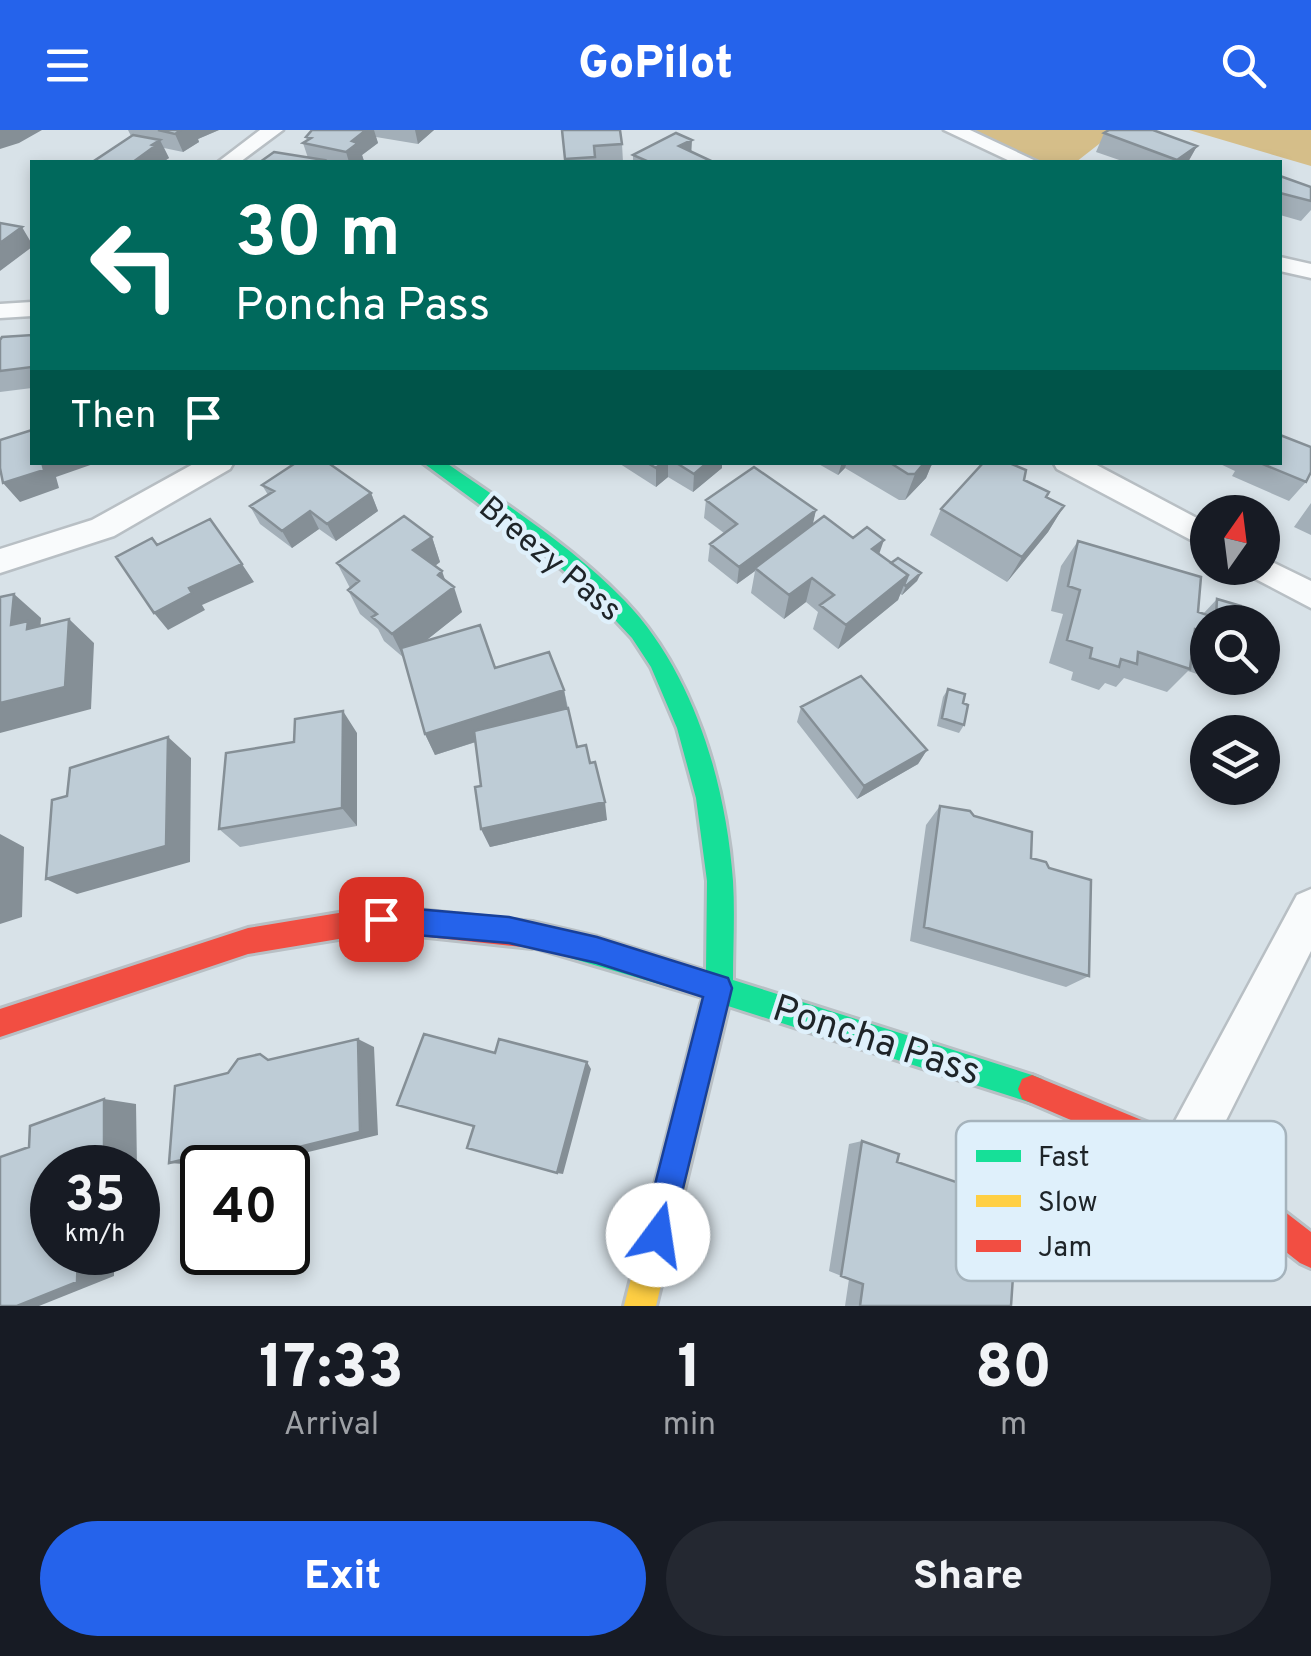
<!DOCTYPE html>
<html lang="en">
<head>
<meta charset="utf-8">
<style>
  :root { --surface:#171b24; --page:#242831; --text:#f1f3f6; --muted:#9ea1a6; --accent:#2563eb }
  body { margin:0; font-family:Overpass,sans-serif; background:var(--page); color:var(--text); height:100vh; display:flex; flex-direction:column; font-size:38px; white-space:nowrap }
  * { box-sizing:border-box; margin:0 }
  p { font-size:32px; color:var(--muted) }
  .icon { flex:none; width:55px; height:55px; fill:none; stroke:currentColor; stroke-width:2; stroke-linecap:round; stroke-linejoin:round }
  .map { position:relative; height:1176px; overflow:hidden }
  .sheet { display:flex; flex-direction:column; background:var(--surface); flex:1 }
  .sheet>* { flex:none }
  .top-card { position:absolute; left:30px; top:30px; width:1252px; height:305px; border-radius:0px; box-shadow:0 5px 15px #0003; background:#00695c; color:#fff; overflow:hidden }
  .needle { width:65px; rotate:14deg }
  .buttons { position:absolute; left:1190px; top:365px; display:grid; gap:20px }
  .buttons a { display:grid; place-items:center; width:90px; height:90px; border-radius:50%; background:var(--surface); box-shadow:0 5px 15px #0003; font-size:50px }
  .speed { position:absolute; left:30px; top:1015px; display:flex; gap:20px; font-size:50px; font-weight:700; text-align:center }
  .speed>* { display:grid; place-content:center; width:130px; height:130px; border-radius:50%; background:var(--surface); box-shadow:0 5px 15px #0003; line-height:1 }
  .speed small { font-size:25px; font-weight:400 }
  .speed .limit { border:5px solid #111; border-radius:15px; background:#fff; color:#111 }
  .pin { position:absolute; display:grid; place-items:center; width:85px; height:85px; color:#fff; margin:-42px; border-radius:20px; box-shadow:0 5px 15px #0006 }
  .me { position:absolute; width:110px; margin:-55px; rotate:14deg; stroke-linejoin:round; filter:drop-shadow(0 0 8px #0008) }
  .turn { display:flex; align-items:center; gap:35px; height:210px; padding:0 40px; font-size:45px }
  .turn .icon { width:130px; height:130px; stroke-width:2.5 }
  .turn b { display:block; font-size:70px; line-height:85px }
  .then { display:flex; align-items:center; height:95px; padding:0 40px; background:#0003; gap:20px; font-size:38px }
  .eta { display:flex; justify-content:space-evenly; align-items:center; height:170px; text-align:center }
  .eta b { font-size:60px; font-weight:800; line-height:70px }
  .cta { display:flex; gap:20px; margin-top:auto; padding:20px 40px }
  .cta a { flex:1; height:115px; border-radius:60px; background:var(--accent); color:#fff; font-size:40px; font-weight:800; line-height:115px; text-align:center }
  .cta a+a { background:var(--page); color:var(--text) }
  header { display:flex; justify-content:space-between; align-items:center; height:130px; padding:0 40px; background:var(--accent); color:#fff; font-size:45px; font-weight:800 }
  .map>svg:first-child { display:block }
  .forest { fill:#d5be89 }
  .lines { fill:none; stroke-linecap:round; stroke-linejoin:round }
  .street-casing { stroke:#b8bfc4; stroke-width:5 }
  .fast-casing { stroke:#b8bfc4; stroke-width:6 }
  .slow-casing { stroke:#b8bfc4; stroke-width:6 }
  .jam-casing { stroke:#b8bfc4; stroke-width:6 }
  .street { fill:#f9fbfc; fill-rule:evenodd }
  .fast { fill:#16e098; fill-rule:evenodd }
  .slow { fill:#ffcf43; fill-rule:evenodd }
  .jam { fill:#f24e42; fill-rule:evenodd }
  .wall { fill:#a3afb8 }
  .shaded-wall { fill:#858f96 }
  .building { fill:#beccd6; stroke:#858f96; stroke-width:2.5 }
  .route { fill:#2563eb; stroke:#184099; stroke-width:2.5 }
  .labels { text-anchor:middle; stroke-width:9; stroke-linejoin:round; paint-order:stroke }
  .street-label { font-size:32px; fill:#1e2428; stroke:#dff0fb }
  .near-street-label { font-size:38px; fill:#1e2428; stroke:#dff0fb }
  .key { fill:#dff0fb; stroke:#a5b3bc; stroke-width:2.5 }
  .key-label { font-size:28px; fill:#1e2428 }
</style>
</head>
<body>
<header><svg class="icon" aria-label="menu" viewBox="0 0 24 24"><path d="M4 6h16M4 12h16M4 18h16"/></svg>GoPilot<svg class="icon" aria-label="search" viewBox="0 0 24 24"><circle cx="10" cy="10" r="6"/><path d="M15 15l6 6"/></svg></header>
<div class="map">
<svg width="1311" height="1176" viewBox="0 0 1311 1176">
  <rect width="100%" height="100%" fill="#d8e2e8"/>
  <path class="forest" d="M970 0H1117L1076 32H1043Z
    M1189 0H1311V36Z"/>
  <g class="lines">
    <defs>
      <path id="street" d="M260 0H283L240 32H218Z
        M944 0H970L1038 32H1012Z
        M1280 127 1311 134V148L1280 141Z
        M32 172V186L0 188V174Z
        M197 332H234L230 339 114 406 0 443V419L92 390Z
        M1053 332H1091L1208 394V419L1057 339Z
        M1262 427 1311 451V478L1250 446 1246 438H1262Z
        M1311 759V821L1201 1040 1184 1046 1167 1040 1161 1023 1167 1006 1297 765Z"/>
      <path id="fast" d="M422 332H445C507 375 573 417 625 471 694 543 726 654 733 751 735 784 733 817 733 850L1032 945 1042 949 1046 959 1042 969 1032 973 728 876 725 884 715 888 705 884 703 867 523 814 519 805 523 796 532 792 597 807 706 841 707 751 696 668 677 598 651 537 632 508 589 462 521 405Z"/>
      <path id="slow" d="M715 860 725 864 729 874 656 1176H624L701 874 705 864Z"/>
      <path id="jam" d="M381 776 532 792 541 796 545 805 541 814 532 818 381 802 248 824 0 907V879L248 798Z
        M1032 945 1195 1012 1311 1102V1138L1300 1133 1173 1034 1022 969 1018 959 1022 949Z"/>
    </defs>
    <use href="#street" class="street-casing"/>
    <use href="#fast" class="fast-casing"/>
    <use href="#slow" class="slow-casing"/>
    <use href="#jam" class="jam-casing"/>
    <use href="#street" class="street"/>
    <use href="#fast" class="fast"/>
    <use href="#slow" class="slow"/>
    <use href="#jam" class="jam"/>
  </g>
  <path class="wall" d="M128 0H219L198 9 199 12 183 22 164 18 169 28 163 32H95L94 31 131 6Z
    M312 0H434L418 14 376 7 378 13 362 25 364 31 362 32H260L308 28 303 13 307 10 306 7Z
    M562 0 622 14 623 32H565Z
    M1104 3 1197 16 1188 32H1125L1096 22Z
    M691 22 709 30V32H633V25Z
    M1280 46 1311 57V80L1301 91 1280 85Z
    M32 205V258L0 262V210Z
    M617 332H722V338L693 362 668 347 656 357Z
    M815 332H934L931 336 926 348 905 370H899L845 338 838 345Z
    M1216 332H1280L1306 352 1289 371 1232 346 1235 341Z
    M1024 350 1049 362 1047 367 1064 376 1048 402 1007 452 930 405 941 379Z
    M262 355 371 363 378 381 336 411 319 399 292 418 260 394 250 376 268 365Z
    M706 370 816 380 812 395 853 408 891 433 921 443 917 451 902 465 900 464 898 470 838 519 813 499 818 482 806 472 784 489 751 463 755 441 737 454 708 431 710 414 724 403 704 388Z
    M1311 373V405L1294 397Z
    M432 407 440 432 435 436 445 450 462 482 424 512 495 538 564 560 577 617 590 633 607 690 490 717 481 699V656L476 612 435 625 425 604 404 528 384 511 378 499 360 484 348 460 350 458 337 433Z
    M1078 411 1198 482 1203 484 1217 469 1241 476 1208 492V548H1214L1212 549 1188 541 1167 562 1124 548 1116 557 1105 553 1099 560 1071 550 1073 542 1049 533 1063 484 1051 481 1061 436Z
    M948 559 963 573 964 595 959 603 937 596 943 567Z
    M801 577 927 620 918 634 857 669 797 592Z
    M357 603V696L240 717 219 699Z
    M940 676 974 686 1031 728 1089 846 1066 857 910 811 926 695Z
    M862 1011 897 1032 1011 1176H845L849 1149 829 1141 849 1014Z"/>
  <path class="shaded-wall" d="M0 0H42L19 13 0 19Z
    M181 0H219L198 9 199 12 183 22 175 4Z
    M366 0H374L378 13 362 25 364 31 362 32H349L346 22 352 11Z
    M415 0H434L418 14Z
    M160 10 169 28 163 32H133Z
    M692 10 691 29 679 16Z
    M1197 16 1188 32H1175L1177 30Z
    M22 97 32 114V117L0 141V113Z
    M42 332H99L56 347 59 358 20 372 3 353Z
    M663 332H668V347L656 357V338Z
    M708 332H722V338L693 362 694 344Z
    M842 332H847L845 338 838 345Z
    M925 332H934L931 336 926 348 905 370 915 344Z
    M371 363 378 381 336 411 327 394Z
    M1064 376 1048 402 1007 452 1022 427Z
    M816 380 812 398 755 438V441L737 454 739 437Z
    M310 381 319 399 292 418 282 401Z
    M432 407 440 432 423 445 413 420Z
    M884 410 875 436 872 419Z
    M242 434 254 452 202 475 205 480 168 500 154 483 189 458Z
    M442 441 449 461 454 457 462 482 404 528 392 504Z
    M921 443 917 451 902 465 906 456Z
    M908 445 898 470 838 519 846 495Z
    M812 448 806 472 784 489 789 465Z
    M14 464 41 488 40 502 11 495Z
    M69 489 94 513 91 579 0 603V573Z
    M564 560 568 582 435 625 425 604Z
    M343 581 357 603V696L342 678Z
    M168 607 191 628 190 732 77 764 46 749Z
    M927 620 918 634 857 669 864 656Z
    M605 672 607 690 490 717 481 699Z
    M0 704 24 717 22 787 0 794Z
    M358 909 374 917 378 1005 251 1036 226 1035Z
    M587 932 591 939 563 1044 557 1043Z
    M104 969 136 974 137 1038H104Z
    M226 1019 252 1021 198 1035 169 1033Z
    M78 1122H114V1146L39 1176H17Z"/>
  <path class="building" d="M158 0H181L175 4Z
    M312 0H366L352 11 358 13 346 22 303 13 311 8 306 7Z
    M562 0H620L622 14 594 16 595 27 565 29Z
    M1109 0H1153L1197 16 1177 30 1104 3Z
    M676 3 692 10 679 16 709 30 704 32H649L633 25Z
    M133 5 160 10 152 15 155 16 133 32H103L94 31Z
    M274 22 324 30 321 32H260Z
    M1280 46 1311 57V71L1280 63Z
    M0 93 22 97 0 113Z
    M32 205V237L0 241V210L2 207Z
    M32 300V332H42L44 340 3 353 0 338V310Z
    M1280 305 1311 317V342L1306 352 1258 332H1280Z
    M297 332H327L371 363 327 394 310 381 282 401 250 376 274 361 262 355Z
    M646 332H663L656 338Z
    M675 332H708L694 344Z
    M889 332H925L915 344H908Z
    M984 332H1007L1026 340 1024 350 1049 362 1046 367 1064 376 1022 427 941 379Z
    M754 337 816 380 739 437 710 414 737 394 706 370Z
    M404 386 432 407 413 420 442 441 438 445 454 457 392 504 372 487 377 484 348 460 359 451 337 433Z
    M824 386 853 408 867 397 884 410 872 419 908 445 846 495 820 475 834 465 812 448 789 465 755 438Z
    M210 389 242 434 189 458 192 463 154 483 116 427 152 408 157 415Z
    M1078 411 1201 447 1198 482 1216 488 1217 469 1241 476 1240 492H1208V502L1195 499 1190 539 1138 522 1137 534 1121 529 1119 537 1090 528 1092 518 1067 510 1080 460 1068 456Z
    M898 428 921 443 906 456 904 455 908 445 891 433Z
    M14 464 11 495 28 491 27 499 69 489 65 557 0 573V467Z
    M480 495 495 538 549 522 564 560 425 604 401 518Z
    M861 546 927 620 864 656 801 577Z
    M948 559 965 564 963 573 968 575 964 595 942 588Z
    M568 578 577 617 586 615 590 633 595 632 605 672 481 699 475 657 481 656 474 601Z
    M343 581 342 678 219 699 226 623 294 612 295 589Z
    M168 607 166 716 46 749 52 670 67 666 70 638Z
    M940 676 970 681 974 686 1032 702 1031 728 1046 732 1049 738 1091 750 1089 846 924 797Z
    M424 904 495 923 499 909 587 932 557 1043 467 1018 474 996 397 975Z
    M358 909 360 1002 226 1035V1019L169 1033 175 956 228 943 238 929 260 924 268 930Z
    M104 969V1038H52V1122H78L77 1152 17 1176H0V1027L29 1017 30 996Z
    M862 1011 899 1024 897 1032 1018 1073 1011 1176H860L863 1154 841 1146Z"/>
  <path class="route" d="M381 776 509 787 597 807 728 848 732 858 669 1116 658 1121 646 1116 642 1105 703 867 597 833 509 813 381 802 372 798 368 789 372 780Z"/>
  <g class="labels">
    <g class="street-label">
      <text transform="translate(551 428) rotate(40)" y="11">Breezy Pass</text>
    </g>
    <g class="near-street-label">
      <text transform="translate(877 909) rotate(18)" y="13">Poncha Pass</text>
    </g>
  </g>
  <rect x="956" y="991" width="330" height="160" rx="15" class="key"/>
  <rect x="976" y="1020" width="45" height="12" fill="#16e098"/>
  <rect x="976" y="1065" width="45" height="12" fill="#ffcf43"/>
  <rect x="976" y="1110" width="45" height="12" fill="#f24e42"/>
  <g class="key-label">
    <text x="1038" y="1036">Fast</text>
    <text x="1038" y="1081">Slow</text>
    <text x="1038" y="1126">Jam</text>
  </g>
</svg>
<div class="buttons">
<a><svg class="needle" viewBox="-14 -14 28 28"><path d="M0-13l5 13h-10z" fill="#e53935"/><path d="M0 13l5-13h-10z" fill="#9ea1a6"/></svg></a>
<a><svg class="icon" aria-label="search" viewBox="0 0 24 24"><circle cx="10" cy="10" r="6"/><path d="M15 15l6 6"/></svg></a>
<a><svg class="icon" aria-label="layers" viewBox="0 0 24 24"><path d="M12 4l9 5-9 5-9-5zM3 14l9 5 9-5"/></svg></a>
</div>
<div class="speed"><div>35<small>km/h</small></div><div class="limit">40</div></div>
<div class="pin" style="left:381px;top:789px;background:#d93025"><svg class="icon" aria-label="arrive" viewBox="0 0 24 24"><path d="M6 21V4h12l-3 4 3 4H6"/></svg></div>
<svg class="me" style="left:658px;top:1105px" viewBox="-20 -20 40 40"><circle r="19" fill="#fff"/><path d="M0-13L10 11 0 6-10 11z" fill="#2563eb"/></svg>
<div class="top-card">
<div class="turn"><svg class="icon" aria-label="left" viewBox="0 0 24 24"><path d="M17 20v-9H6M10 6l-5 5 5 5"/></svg><div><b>30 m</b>Poncha Pass</div></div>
<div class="then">Then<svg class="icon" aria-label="arrive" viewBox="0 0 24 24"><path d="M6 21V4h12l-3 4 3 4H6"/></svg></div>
</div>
</div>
<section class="sheet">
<div class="eta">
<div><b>17:33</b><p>Arrival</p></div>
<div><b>1</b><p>min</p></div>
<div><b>80</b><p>m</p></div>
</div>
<div class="cta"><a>Exit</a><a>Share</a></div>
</section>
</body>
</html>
